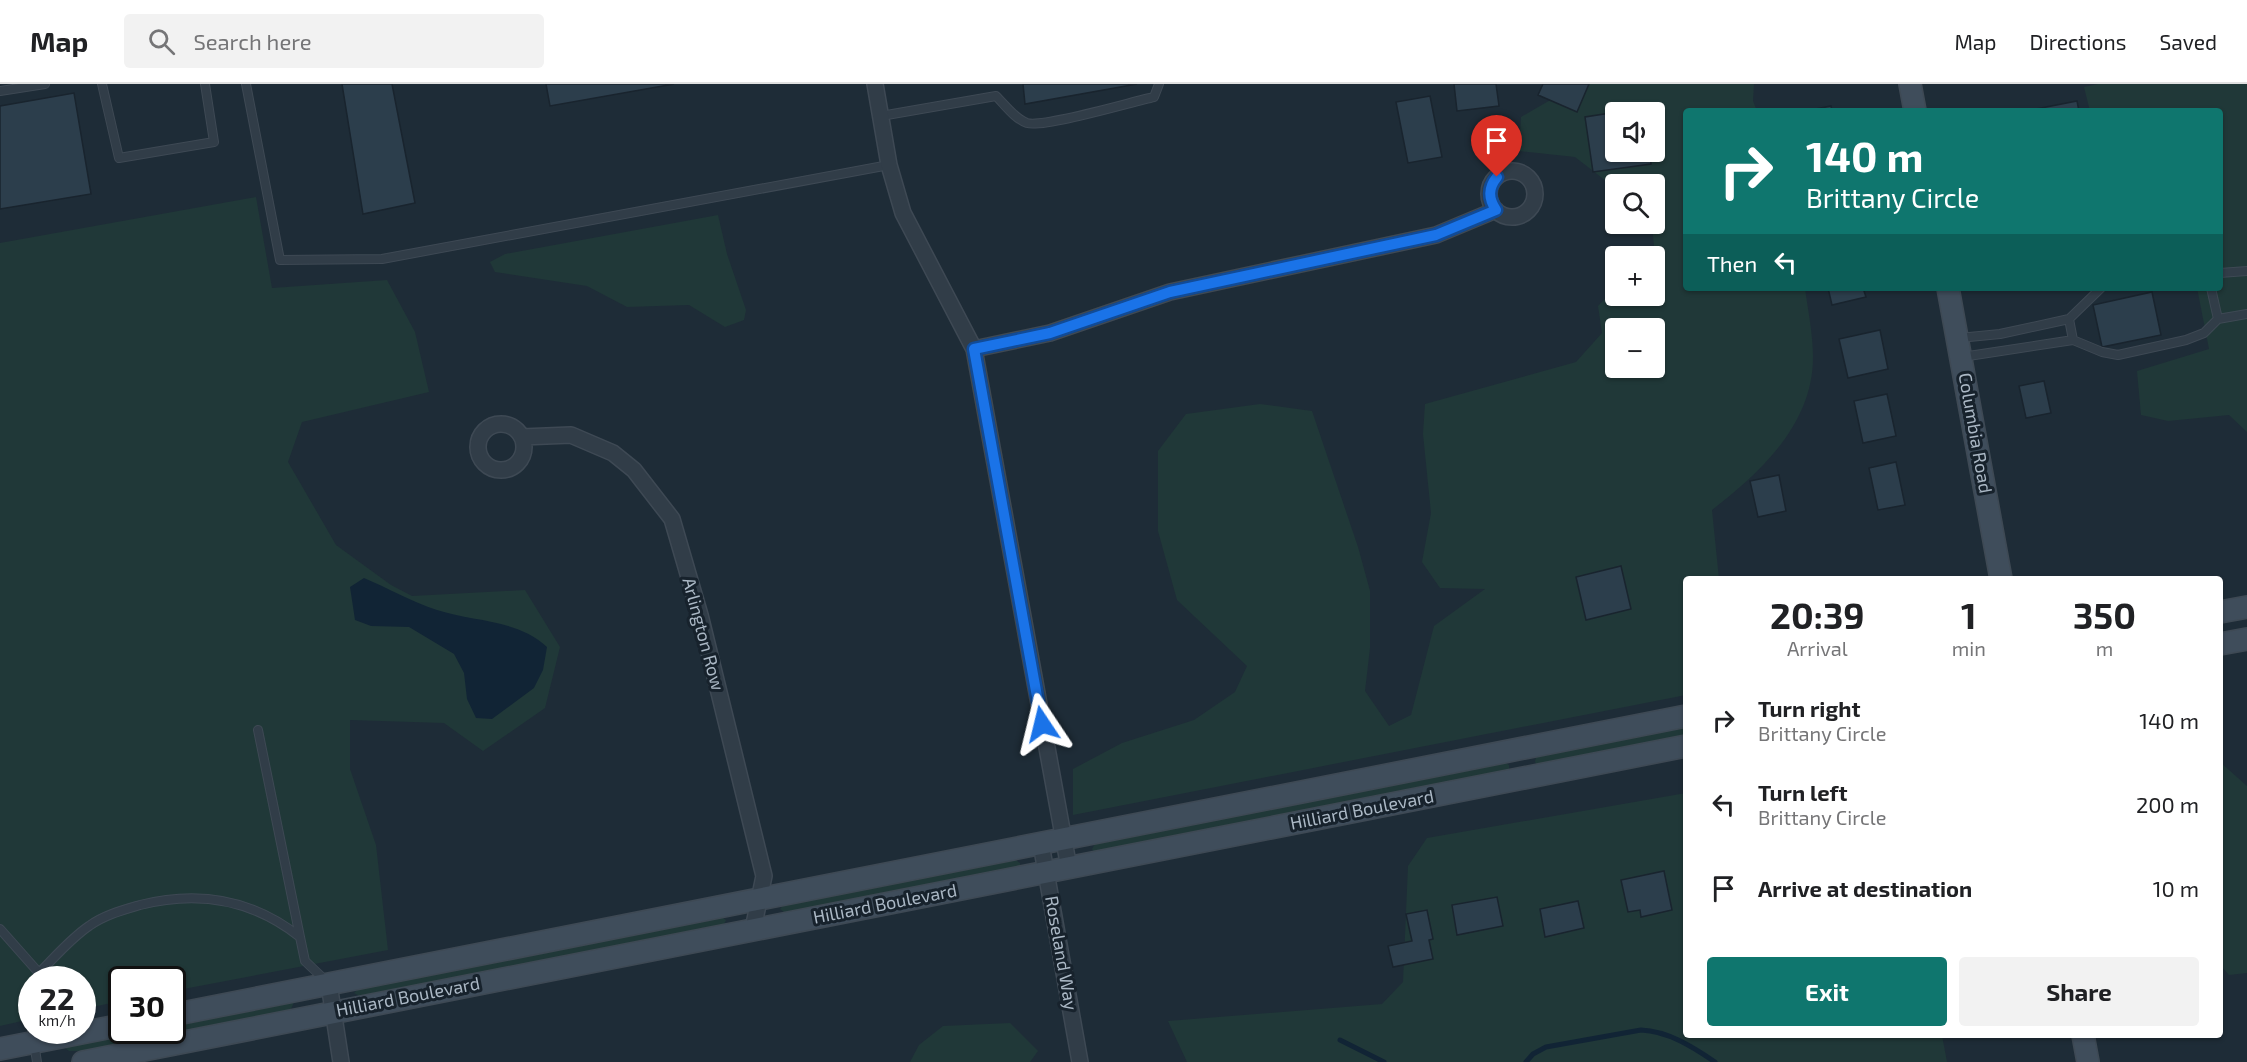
<!DOCTYPE html>
<html lang="en">
<head>
<meta charset="utf-8">
<style>
  :root { --surface:#fff; --page:#f2f2f2; --text:#202124; --muted:#757577; --line:#e0e0e0; --accent:#0f766e }
  body { margin:0; font-family:"Exo 2",sans-serif; background:var(--page); color:var(--text); height:100vh; display:flex; flex-direction:column; font-size:22px; white-space:nowrap }
  * { box-sizing:border-box; margin:0 }
  p { font-size:20px; color:var(--muted) }
  .icon { flex:none; width:33px; height:33px; fill:none; stroke:currentColor; stroke-width:2; stroke-linecap:round; stroke-linejoin:round }
  .map { position:relative; flex:1; overflow:hidden }
  .sheet { position:absolute; left:1683px; top:492px; width:540px; height:462px; display:flex; flex-direction:column; background:var(--surface); border-radius:6px; box-shadow:0 2px 4px #0004 }
  .sheet>* { flex:none }
  .banner { position:absolute; left:1683px; top:24px; width:540px; height:183px; border-radius:6px; box-shadow:0 2px 4px #0004; background:#0f766e; color:#fff; overflow:hidden }
  .tools { position:absolute; left:1605px; top:18px; display:grid; gap:12px }
  .tools a { display:grid; place-items:center; width:60px; height:60px; border-radius:6px; background:var(--surface); box-shadow:0 2px 4px #0004; font-size:30px }
  .speed { position:absolute; left:18px; top:882px; display:flex; gap:12px; font-size:30px; font-weight:700; text-align:center }
  .speed>* { display:grid; place-content:center; width:78px; height:78px; border-radius:50%; background:var(--surface); box-shadow:0 2px 4px #0004; line-height:1 }
  .speed small { font-size:15px; font-weight:400 }
  .speed .limit { border:3px solid #111; border-radius:9px; background:#fff; color:#111 }
  .pin { position:absolute; display:grid; place-items:center; width:51px; height:51px; color:#fff; margin:-62px -26px; border-radius:50% 50% 50% 0; rotate:-45deg; box-shadow:0 0 6px #0007 }
  .pin .icon { rotate:45deg }
  .me { position:absolute; width:66px; margin:-33px; rotate:350deg; stroke-linejoin:round; filter:drop-shadow(0 0 4px #0008) }
  .turn { display:flex; align-items:center; gap:21px; height:126px; padding:0 24px; font-size:27px }
  .turn .icon { width:78px; height:78px; stroke-width:2.5 }
  .turn b { display:block; font-size:42px; line-height:51px }
  .then { display:flex; align-items:center; height:57px; padding:0 24px; background:#0003; gap:12px; font-size:22px }
  .eta { display:flex; justify-content:space-evenly; align-items:center; height:102px; text-align:center }
  .eta b { font-size:36px; font-weight:700; line-height:42px }
  .button { display:flex; gap:12px; margin-top:auto; padding:12px 24px }
  .button a { flex:1; height:69px; border-radius:6px; background:var(--accent); color:#fff; font-size:24px; font-weight:700; line-height:69px; text-align:center }
  .button a+a { background:var(--page); color:var(--text) }
  ul { padding:0; list-style:none }
  li { display:flex; align-items:center; gap:18px; height:84px; padding:0 24px }
  li div { flex:1 }
  li b { display:block; font-size:22px }
  li em { font-style:normal }
  header { display:flex; align-items:center; gap:36px; box-sizing:border-box; height:84px; padding:0 30px; background:var(--surface); border-bottom:2px solid var(--line) }
  header strong { font-size:28px }
  nav { display:flex; gap:33px; margin-inline-start:auto; font-size:21px }
  .search { width:420px; height:54px; background:var(--page); display:flex; align-items:center; gap:15px; box-sizing:border-box; padding:0 21px; border-radius:6px; color:var(--muted); font-size:22px }
  .map>svg:first-child { display:block }
  .green { fill:#203838; fill-rule:evenodd }
  .water { fill:#112435 }
  .lines { fill:none; stroke-linecap:round; stroke-linejoin:round }
  .stream { stroke:#112435; stroke-width:5 }
  .building { fill:#2c3e4c; stroke:#19242e; stroke-width:1.5 }
  .service-casing { stroke:#3e4954; stroke-width:10 }
  .minor-casing { stroke:#3e4954; stroke-width:18 }
  .secondary-casing { stroke:#3e4954; stroke-width:24 }
  .service { stroke:#313d48; stroke-width:8 }
  .minor { stroke:#313d48; stroke-width:15 }
  .secondary { stroke:#3f4d5b; stroke-width:21 }
  .route-casing { stroke:#114b97; stroke-width:15 }
  .route { stroke:#1a73e8; stroke-width:10 }
  .labels { text-anchor:middle; stroke-width:6; stroke-linejoin:round; paint-order:stroke }
  .street-label { font-size:18px; fill:#abb8c5; stroke:#17222c }
</style>
</head>
<body>
<header>
<strong>Map</strong>
<div class="search"><svg class="icon" aria-label="search" viewBox="0 0 24 24"><circle cx="10" cy="10" r="6"/><path d="M15 15l6 6"/></svg>Search here</div>
<nav><a>Map</a><a>Directions</a><a>Saved</a></nav>
</header>
<div class="map">
<svg width="2247" height="978" viewBox="0 0 2247 978">
  <rect width="100%" height="100%" fill="#1e2c37"/>
  <path class="green" d="M1578 0H1754L1753 17 1757 27H1686V204H1805C1808 227 1813 250 1813 273 1813 340 1761 388 1712 426L1719 495H1686V611L1073 731V685L1122 659 1194 636 1235 608 1247 582 1177 516 1158 447V367L1186 330 1260 320 1312 327 1358 463 1370 507V564L1365 607 1389 642 1411 631 1434 542 1485 505 1440 504 1422 478 1431 429 1423 350 1425 320 1576 278 1602 249 1598 222 1615 204 1616 212H1654V172H1645L1654 162 1652 140H1654V100H1616L1615 104 1575 73 1519 67 1521 33ZM1616 28H1654V68H1616ZM1616 244H1654V284H1616Z
    M2098 0H2247V348L2229 331 2168 337 2141 331 2137 287 2209 265 2197 204H2220V27H2090L2084 3Z
    M256 113 272 204 387 196 415 248 429 308 302 338 288 378 336 461 391 501 412 512 525 506 560 563 545 624 483 667 444 639 350 636V685L376 761 388 866 173 907 172 896H122L121 917 83 925 82 896H32L31 935 0 942V159Z
    M718 131 727 170 746 226 744 236 725 243 689 221 627 223 587 202 495 188 490 178 505 170Z
    M1686 642V654L1537 681 1535 678 1536 672Z
    M1504 678 1509 681V687L1094 768 1092 765 1096 758Z
    M2220 678 2247 702V889L2229 891 2220 881Z
    M1686 709V951H1942L1947 978H1187L1168 937 1382 920 1403 898 1408 782 1427 754Z
    M1013 774 1020 779V783L785 829 780 825 785 819Z
    M720 832 726 836 723 842 362 913 354 909 361 902Z
    M295 916 291 925 284 929 85 967H69L63 962 138 947 172 946 173 940Z
    M1010 939 1038 967 1030 978H910L919 961 943 942Z"/>
  <path class="water" d="M364 494C388 504 412 518 437 526 474 538 517 535 547 563L543 586 534 604 492 635 476 634 467 615 464 589 454 570 409 543 371 542 355 536 350 503Z"/>
  <g class="lines">
    <path class="stream" d="M1340 956 1384 978
      M1526 978 1533 970 1546 963 1641 946C1668 947 1693 963 1715 978"/>
  </g>
  <path class="building" d="M342 0H392L415 119 363 130Z
    M546 0H674L550 22Z
    M1023 0H1137L1025 20Z
    M1454 0H1496L1499 22 1457 27Z
    M1543 0H1589L1577 28 1538 11Z
    M74 9 91 110 0 125V22Z
    M1430 12 1442 73 1408 79 1396 18Z
    M2077 17 2079 27H2037L2036 25Z
    M1831 22 1832 27H1806Z
    M1643 24 1644 28H1616V68H1650L1651 80 1593 88 1585 33Z
    M1828 204H1863L1866 213 1832 221Z
    M2152 208 2161 251 2102 263 2093 221Z
    M1880 246 1888 285 1848 294 1839 255Z
    M2044 297 2051 329 2026 334 2019 302Z
    M1887 310 1896 352 1863 359 1854 317Z
    M1896 378 1905 421 1878 426 1869 384Z
    M1779 391 1786 427 1758 433 1750 397Z
    M1621 482 1631 525 1586 536 1576 493Z
    M1664 787 1672 826 1641 833 1640 826 1628 828 1621 796Z
    M1497 813 1503 842 1457 851 1452 821Z
    M1578 817 1584 844 1545 853 1540 825Z
    M1427 826 1433 855 1429 856 1433 875 1393 883 1388 862 1412 857 1406 830Z"/>
  <g class="lines">
    <defs>
      <path id="service" d="M102 0 119 74 214 58 205 0
        M246 0 280 176 382 175 889 81
        M0 7 45 0
        M881 32 996 12C1005 21 1015 35 1027 39 1044 44 1131 18 1154 13L1159 0
        M2220 189 2247 187
        M2211 204 2218 235
        M2069 235 2073 256
        M1959 254 2000 250 2069 235 2101 204
        M1962 273 2073 256 2102 268 2118 271 2186 256 2204 249 2218 235 2247 230
        M258 646 300 853
        M0 845 39 889 37 896
        M39 889C55 873 70 855 89 842 104 831 123 826 140 821 199 806 252 815 300 853L305 877 326 897
        M32 927V945
        M32 946 37 978"/>
      <path id="minor" d="M875 0 889 81 903 129 974 265 1069 784
        M1489 110a23 23 0 1 1 46 0a23 23 0 1 1-46 0Z
        M974 265 1050 249 1170 208 1436 151 1496 126
        M478 363a23 23 0 1 1 46 0a23 23 0 1 1-46 0Z
        M522 353 571 351 613 369 634 386 672 435 700 531 764 792 753 845
        M1041 760 1080 978
        M329 900 341 978"/>
      <path id="secondary" d="M1910 0 1915 27
        M1948 204 2001 495
        M2220 528 2247 523
        M2220 560 2247 555
        M172 931 1686 632
        M2083 951 2088 978
        M0 965 122 941
        M83 978 1686 662"/>
    </defs>
    <use href="#service" class="service-casing"/>
    <use href="#minor" class="minor-casing"/>
    <use href="#secondary" class="secondary-casing"/>
    <use href="#service" class="service"/>
    <use href="#minor" class="minor"/>
    <use href="#secondary" class="secondary"/>
  </g>
  <g class="lines">
    <defs>
      <path id="route" d="M1042 640 974 265 1050 249 1170 208 1436 151 1496 126C1488 114 1488 104 1497 93"/>
    </defs>
    <use href="#route" class="route-casing"/>
    <use href="#route" class="route"/>
  </g>
  <g class="labels">
    <g class="street-label">
      <text transform="translate(1975 349) rotate(80)" y="6">Columbia Road</text>
      <text transform="translate(703 550) rotate(75)" y="6">Arlington Row</text>
      <text transform="translate(1362 726) rotate(-11)" y="6">Hilliard Boulevard</text>
      <text transform="translate(885 820) rotate(-11)" y="6">Hilliard Boulevard</text>
      <text transform="translate(1061 869) rotate(80)" y="6">Roseland Way</text>
      <text transform="translate(408 913) rotate(-11)" y="6">Hilliard Boulevard</text>
    </g>
  </g>
</svg>
<div class="tools">
<a><svg class="icon" aria-label="sound" viewBox="0 0 24 24"><path d="M4 9h4l5-4v14l-5-4H4zM17 9q2 3 0 6"/></svg></a>
<a><svg class="icon" aria-label="search" viewBox="0 0 24 24"><circle cx="10" cy="10" r="6"/><path d="M15 15l6 6"/></svg></a>
<a>+</a>
<a>−</a>
</div>
<div class="speed"><div>22<small>km/h</small></div><div class="limit">30</div></div>
<div class="pin" style="left:1497px;top:93px;background:#d93025"><svg class="icon" aria-label="arrive" viewBox="0 0 24 24"><path d="M6 21V4h12l-3 4 3 4H6"/></svg></div>
<svg class="me" style="left:1042px;top:640px" viewBox="-20 -20 40 40"><path d="M0-17L14 15 0 8-14 15z" fill="#1a73e8" stroke="#fff" stroke-width="4"/></svg>
<div class="banner">
<div class="turn"><svg class="icon" aria-label="right" viewBox="0 0 24 24"><path d="M7 20v-9h11M14 6l5 5-5 5"/></svg><div><b>140 m</b>Brittany Circle</div></div>
<div class="then">Then<svg class="icon" aria-label="left" viewBox="0 0 24 24"><path d="M17 20v-9H6M10 6l-5 5 5 5"/></svg></div>
</div>
<section class="sheet">
<div class="eta">
<div><b>20:39</b><p>Arrival</p></div>
<div><b>1</b><p>min</p></div>
<div><b>350</b><p>m</p></div>
</div>
<ul>
<li><svg class="icon" aria-label="right" viewBox="0 0 24 24"><path d="M7 20v-9h11M14 6l5 5-5 5"/></svg><div><b>Turn right</b><p>Brittany Circle</p></div><em>140 m</em></li>
<li><svg class="icon" aria-label="left" viewBox="0 0 24 24"><path d="M17 20v-9H6M10 6l-5 5 5 5"/></svg><div><b>Turn left</b><p>Brittany Circle</p></div><em>200 m</em></li>
<li><svg class="icon" aria-label="arrive" viewBox="0 0 24 24"><path d="M6 21V4h12l-3 4 3 4H6"/></svg><div><b>Arrive at destination</b></div><em>10 m</em></li>
</ul>
<div class="button"><a>Exit</a><a>Share</a></div>
</section>
</div>
</body>
</html>
